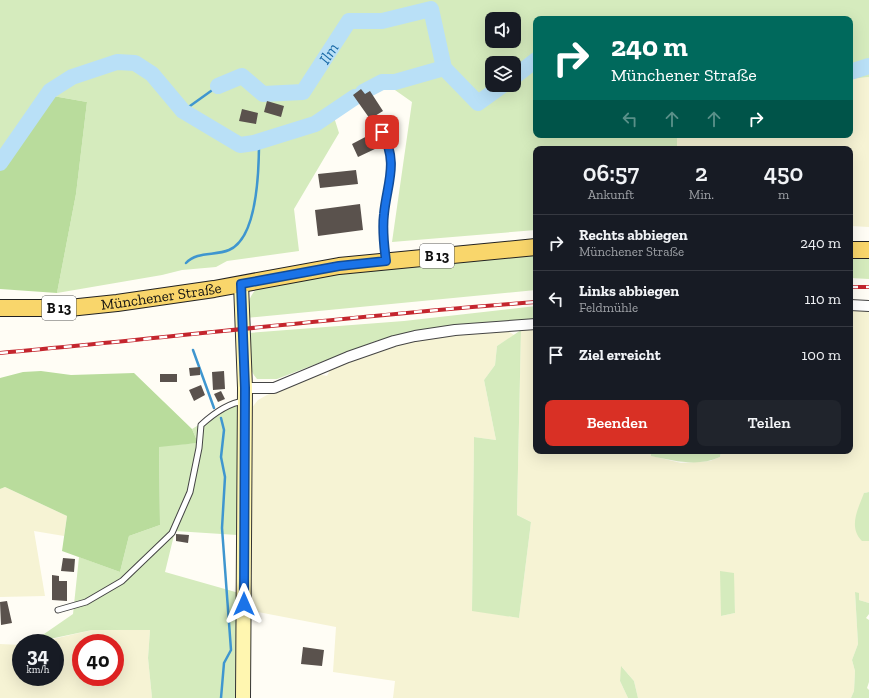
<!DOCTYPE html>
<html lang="de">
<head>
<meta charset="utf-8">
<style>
  :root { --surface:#171b24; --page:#20242c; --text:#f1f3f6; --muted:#9ea1a6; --line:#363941; --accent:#d93025 }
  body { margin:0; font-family:"Zilla Slab",serif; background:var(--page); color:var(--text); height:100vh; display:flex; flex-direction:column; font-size:15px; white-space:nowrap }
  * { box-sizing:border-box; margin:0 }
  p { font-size:13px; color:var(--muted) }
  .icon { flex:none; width:22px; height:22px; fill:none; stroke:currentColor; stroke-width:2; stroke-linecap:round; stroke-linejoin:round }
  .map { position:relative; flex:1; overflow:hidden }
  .panel { position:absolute; left:533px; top:146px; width:320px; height:308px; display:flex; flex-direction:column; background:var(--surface); border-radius:8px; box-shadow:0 4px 16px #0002 }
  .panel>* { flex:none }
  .banner { position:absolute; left:533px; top:16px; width:320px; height:122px; border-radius:8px; box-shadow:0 4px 16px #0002; background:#00695c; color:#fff; overflow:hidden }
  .buttons { position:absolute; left:485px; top:12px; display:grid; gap:8px }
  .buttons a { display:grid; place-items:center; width:36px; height:36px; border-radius:8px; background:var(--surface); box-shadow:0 4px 16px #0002; font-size:20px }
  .speed { position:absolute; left:12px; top:634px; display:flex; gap:8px; font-size:20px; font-weight:700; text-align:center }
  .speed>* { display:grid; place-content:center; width:52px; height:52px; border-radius:50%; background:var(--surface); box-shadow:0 4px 16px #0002; line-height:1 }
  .speed small { font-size:10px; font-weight:400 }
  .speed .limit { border:6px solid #d22; background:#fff; color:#111 }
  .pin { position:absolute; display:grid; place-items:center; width:34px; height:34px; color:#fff; margin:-17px; border-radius:8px; box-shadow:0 2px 6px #0006 }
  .me { position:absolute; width:44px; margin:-22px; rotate:0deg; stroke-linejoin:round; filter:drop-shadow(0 0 3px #0008) }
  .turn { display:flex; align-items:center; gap:14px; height:84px; padding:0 12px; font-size:18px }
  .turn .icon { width:52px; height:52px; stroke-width:2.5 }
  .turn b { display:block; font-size:28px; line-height:34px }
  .lanes { display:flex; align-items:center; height:38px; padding:0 12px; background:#0003; justify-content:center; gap:20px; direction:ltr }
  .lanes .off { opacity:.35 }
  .eta { display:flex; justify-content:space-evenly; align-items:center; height:68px; text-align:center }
  .eta b { font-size:24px; font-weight:600; line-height:28px }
  .primary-button { display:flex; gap:8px; margin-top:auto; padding:8px 12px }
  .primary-button a { flex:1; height:46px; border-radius:8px; background:var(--accent); color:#fff; font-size:16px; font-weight:600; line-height:46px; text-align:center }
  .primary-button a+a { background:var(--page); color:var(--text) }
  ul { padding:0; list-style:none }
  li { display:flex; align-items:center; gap:12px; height:56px; padding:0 12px; border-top:1px solid var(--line) }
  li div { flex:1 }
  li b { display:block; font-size:15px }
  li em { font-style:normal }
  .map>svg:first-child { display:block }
  .farmland { fill:#f6f3d4; fill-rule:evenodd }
  .green { fill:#d5ebbd; fill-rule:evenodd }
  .forest { fill:#b9dc9c }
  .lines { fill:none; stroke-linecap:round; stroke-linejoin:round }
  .stream { stroke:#3f96cf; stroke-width:2.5 }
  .river { stroke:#b9e0f7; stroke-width:16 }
  .building { fill:#5a524d }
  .lane-casing { stroke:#444; stroke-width:7 }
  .street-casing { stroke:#444; stroke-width:12 }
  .secondary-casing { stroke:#333; stroke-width:16 }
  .primary-casing { stroke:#222; stroke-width:18 }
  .lane { stroke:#fff; stroke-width:5 }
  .street { stroke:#fff; stroke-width:10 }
  .secondary { stroke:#fff6b0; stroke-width:14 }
  .primary { stroke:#f9d66b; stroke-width:16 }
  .rail-casing { stroke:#c4262e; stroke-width:4 }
  .rail { stroke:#fff; stroke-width:2.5; stroke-dasharray:8; stroke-linecap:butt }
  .route-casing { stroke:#114b97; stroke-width:10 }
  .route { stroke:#1a73e8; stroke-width:7 }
  .labels { text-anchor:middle; stroke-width:4; stroke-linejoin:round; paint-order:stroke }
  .shield { fill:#fff; stroke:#585858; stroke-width:1 }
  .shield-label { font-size:14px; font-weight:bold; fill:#111 }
  .street-label { font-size:15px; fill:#111; stroke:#fff }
  .water-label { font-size:16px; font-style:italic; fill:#1768a6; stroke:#fff }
</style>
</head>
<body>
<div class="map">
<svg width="869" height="698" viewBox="0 0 869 698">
  <rect width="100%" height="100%" fill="#fffdf5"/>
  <path class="farmland" d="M869 77V227L850 226V149H677V135H850V79Z
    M850 305 869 306V492L864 493 862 541H869V603L859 600 855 592 858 644 852 660 855 671 854 691 851 698H638L634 681 622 667 620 681 628 698H393L395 681 333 672 336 627 248 610 250 410 258 400 267 395 318 374 327 376 331 368 371 353 408 342 433 337 508 331 514 335 497 346 495 365 484 380 496 440 474 437 472 610 519 618 531 522 517 515 521 330 536 328V451H651L652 456 681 463 710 461 720 457 721 451H850ZM733 573 735 613 721 616Z
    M5 487 67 516 64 536 34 531 45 596 0 597V489Z
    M92 630H150L148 658 152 698H0V644L21 645V677H55V643H36ZM81 643H115V677H81Z"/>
  <path class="green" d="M0 0H869V77L850 79V19H536V135H677V149H536V230L392 242 412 102 385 83 333 114 339 133 294 209 299 251 227 261 216 267 182 270 162 275 57 293 76 194 87 102 53 96 0 164ZM492 19H514V41H492ZM492 63H514V85H492Z
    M536 252V290L246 318C248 306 248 295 259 287L322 276Z
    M850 254 869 255V279L850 278Z
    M536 306V319L440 327 408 333 376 341 277 379H257C246 367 249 348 248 333L404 321Z
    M521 330 517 515 531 522 519 618 472 611 474 437 496 440 484 380 495 365 497 346Z
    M230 406H240L237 535 175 531 165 572 239 593 238 698H152L148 658 150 630H92L31 643 73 614 79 557 120 572 129 536 160 525 159 446 198 443 192 429Z
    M651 451H721L720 457C698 467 675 461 651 456Z
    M869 492V541H862C848 527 858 509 864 493Z
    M720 571 734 573 735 613 721 616Z
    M855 592 859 593V600L869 603V614L866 618 869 620V682L867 688 869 690V698H851L854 691 855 671 852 660 858 644Z
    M621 666 634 681 638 698H628L620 681Z"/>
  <path class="forest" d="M53 96 87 102 76 194 57 293 0 289V164Z
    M41 371 71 375 134 373 192 429 198 443 159 447 160 525 129 536 120 572 62 551 67 516 5 487 0 489V378L23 372Z"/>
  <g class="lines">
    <path class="stream" d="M183 111 218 86
      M186 263C197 251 215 256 229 250 258 238 259 168 259 141
      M193 350 214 408
      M221 418 224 430 221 457 225 477 222 528 231 650 224 663 221 698"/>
    <g class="river">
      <path d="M850 72 869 66"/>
      <path d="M514 77 536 60"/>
      <path id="s1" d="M218 86 242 76 263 94 303 92 349 21H382L431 9 444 68 478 103 503 85"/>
      <path d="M363 92 382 82H395L444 68"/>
      <path d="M0 163 50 91 72 77 117 62 135 63 152 74 183 111 240 145 254 143 315 124 355 97"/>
    </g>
  </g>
  <path class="building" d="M361 89 365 94 370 91 383 111 370 119 353 95Z
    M267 101 284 106 281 117 264 112Z
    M242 109 258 113 256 124 239 121Z
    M371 134 377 148 358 157 352 144Z
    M356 170 358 184 320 188 318 174Z
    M360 204 363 230 318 236 315 210Z
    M200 367V375L190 376 189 368Z
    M224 371 225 389 213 390 212 372Z
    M160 374H177V382H160Z
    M201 385 205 395 194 401 189 390Z
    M221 391 225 399 218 402 214 394Z
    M176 534 189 535 188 543 176 541Z
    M63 558 75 559 74 572 61 571Z
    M52 575 59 576V581H67V601L52 600Z
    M7 601 12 623 1 625 0 602Z
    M303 647 324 650 322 666 301 664Z"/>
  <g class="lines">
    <defs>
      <path id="lane" d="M379 129C402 156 385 187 384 216 383 231 384 246 386 260
        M58 610 86 602 122 581 172 533 190 492 199 448 201 425C213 414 228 403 244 401"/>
      <path id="street" d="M850 305 869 306
        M245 388H274L348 357 394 341 415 336 455 330 536 324"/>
      <path id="secondary" d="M241 284 245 388 243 698"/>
      <g id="primary">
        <path d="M850 250H869"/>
        <path id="s2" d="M0 308H69L117 303 214 289 339 266 536 247"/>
      </g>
    </defs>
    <use href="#lane" class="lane-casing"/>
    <use href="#street" class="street-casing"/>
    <use href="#secondary" class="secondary-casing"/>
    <use href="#primary" class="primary-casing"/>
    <use href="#lane" class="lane"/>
    <use href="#street" class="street"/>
    <use href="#secondary" class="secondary"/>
    <use href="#primary" class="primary"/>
    <defs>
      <path id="rail" d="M850 287H869
        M0 353C179 337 357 315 536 302"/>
    </defs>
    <use href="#rail" class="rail-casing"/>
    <use href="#rail" class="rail"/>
  </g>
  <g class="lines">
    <defs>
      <path id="route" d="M244 604 245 388 241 284 339 266 386 261C384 246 382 230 384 214 387 183 399 163 382 132"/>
    </defs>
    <use href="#route" class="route-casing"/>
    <use href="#route" class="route"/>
  </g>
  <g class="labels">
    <g class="shield">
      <rect x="420" y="244" width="34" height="24" rx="3"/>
      <rect x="42" y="296" width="34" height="24" rx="3"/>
    </g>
    <g class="shield-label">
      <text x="437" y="261">B 13</text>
      <text x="59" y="313">B 13</text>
    </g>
    <g class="street-label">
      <text dy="5" stroke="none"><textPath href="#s2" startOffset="162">Münchener Straße</textPath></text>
    </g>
    <g class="water-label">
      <text dy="6" stroke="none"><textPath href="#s1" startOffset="140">Ilm</textPath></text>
    </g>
  </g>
</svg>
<div class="buttons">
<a><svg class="icon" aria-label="sound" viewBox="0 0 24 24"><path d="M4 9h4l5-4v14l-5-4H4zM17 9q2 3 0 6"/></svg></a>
<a><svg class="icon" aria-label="layers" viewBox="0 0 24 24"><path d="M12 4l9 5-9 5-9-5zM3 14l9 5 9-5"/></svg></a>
</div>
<div class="speed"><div>34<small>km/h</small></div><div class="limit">40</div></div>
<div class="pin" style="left:382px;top:132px;background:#d93025"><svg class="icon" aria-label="arrive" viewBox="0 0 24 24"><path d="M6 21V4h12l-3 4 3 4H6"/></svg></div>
<svg class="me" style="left:244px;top:604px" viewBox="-20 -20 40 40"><path d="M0-17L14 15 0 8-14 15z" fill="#1a73e8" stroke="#fff" stroke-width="4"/></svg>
<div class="banner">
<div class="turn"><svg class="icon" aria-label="right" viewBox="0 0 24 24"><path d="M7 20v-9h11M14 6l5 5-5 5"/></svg><div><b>240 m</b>Münchener Straße</div></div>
<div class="lanes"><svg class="icon off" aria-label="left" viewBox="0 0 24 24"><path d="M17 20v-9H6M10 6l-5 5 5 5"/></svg><svg class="icon off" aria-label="ahead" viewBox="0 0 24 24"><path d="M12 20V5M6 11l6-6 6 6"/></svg><svg class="icon off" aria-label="ahead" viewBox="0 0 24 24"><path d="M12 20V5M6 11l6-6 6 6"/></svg><svg class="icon" aria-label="right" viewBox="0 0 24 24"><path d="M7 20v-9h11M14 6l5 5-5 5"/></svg></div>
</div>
<section class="panel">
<div class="eta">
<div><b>06:57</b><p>Ankunft</p></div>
<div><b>2</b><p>Min.</p></div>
<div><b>450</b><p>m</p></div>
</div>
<ul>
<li><svg class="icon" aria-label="right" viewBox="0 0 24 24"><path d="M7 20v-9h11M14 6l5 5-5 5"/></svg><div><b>Rechts abbiegen</b><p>Münchener Straße</p></div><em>240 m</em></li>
<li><svg class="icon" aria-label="left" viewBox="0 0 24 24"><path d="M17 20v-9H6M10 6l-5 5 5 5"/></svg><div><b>Links abbiegen</b><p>Feldmühle</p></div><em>110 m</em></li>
<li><svg class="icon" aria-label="arrive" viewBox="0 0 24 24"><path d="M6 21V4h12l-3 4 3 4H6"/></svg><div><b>Ziel erreicht</b></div><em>100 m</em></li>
</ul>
<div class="primary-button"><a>Beenden</a><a>Teilen</a></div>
</section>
</div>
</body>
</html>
